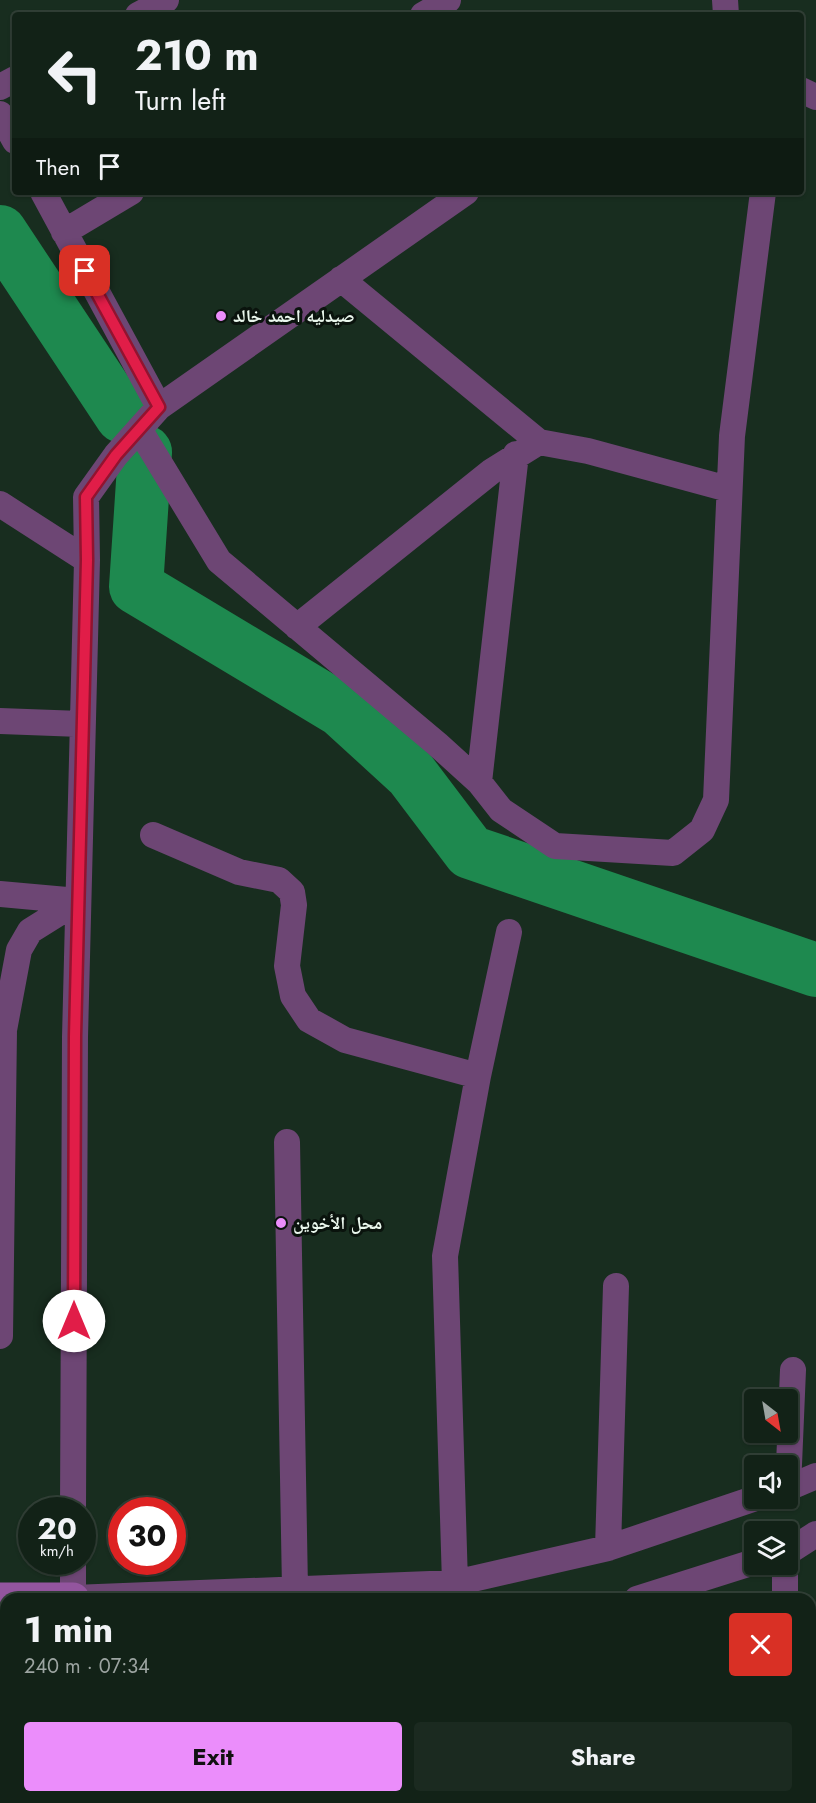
<!DOCTYPE html>
<html lang="en">
<head>
<meta charset="utf-8">
<style>
  :root { --surface:#122217; --page:#1b2a20; --text:#f1f3f6; --muted:#9ca4a1; --line:#313f36; --accent:#eb8dfb }
  body { margin:0; font-family:Jost,"Noto Naskh Arabic",sans-serif; background:var(--page); color:var(--text); height:100vh; display:flex; flex-direction:column; font-size:22px; white-space:nowrap }
  * { box-sizing:border-box; margin:0 }
  p { font-size:20px; color:var(--muted) }
  .icon { flex:none; width:33px; height:33px; fill:none; stroke:currentColor; stroke-width:2; stroke-linecap:round; stroke-linejoin:round }
  .map { position:relative; flex:1; overflow:hidden }
  .drawer { position:absolute; left:0px; top:1593px; width:816px; height:210px; display:flex; flex-direction:column; background:var(--surface); border-radius:18px 18px 0 0; box-shadow:0 2px 4px #0004,0 0 0 2px var(--line) }
  .drawer>* { flex:none }
  .banner { position:absolute; left:12px; top:12px; width:792px; height:183px; border-radius:6px; box-shadow:0 2px 4px #0004,0 0 0 2px var(--line); background:#122217; color:var(--text); overflow:hidden }
  .needle { width:39px; rotate:149deg }
  .tools { position:absolute; left:744px; top:1389px; display:grid; gap:12px }
  .tools a { display:grid; place-items:center; width:54px; height:54px; border-radius:6px; background:var(--surface); box-shadow:0 2px 4px #0004,0 0 0 2px var(--line); font-size:30px }
  .speed { position:absolute; left:18px; top:1497px; display:flex; gap:12px; font-size:30px; font-weight:700; text-align:center }
  .speed>* { display:grid; place-content:center; width:78px; height:78px; border-radius:50%; background:var(--surface); box-shadow:0 2px 4px #0004,0 0 0 2px var(--line); line-height:1 }
  .speed small { font-size:15px; font-weight:400 }
  .speed .limit { border:9px solid #d22; background:#fff; color:#111 }
  .pin { position:absolute; display:grid; place-items:center; width:51px; height:51px; color:#fff; margin:-26px; border-radius:12px; box-shadow:0 3px 9px #0006 }
  .me { position:absolute; width:66px; margin:-33px; rotate:0deg; stroke-linejoin:round; filter:drop-shadow(0 0 4px #0008) }
  .turn { display:flex; align-items:center; gap:21px; height:126px; padding:0 24px; font-size:27px }
  .turn .icon { width:78px; height:78px; stroke-width:2.5 }
  .turn b { display:block; font-size:42px; line-height:51px }
  .then { display:flex; align-items:center; height:57px; padding:0 24px; background:#0003; gap:12px; font-size:22px }
  .round { display:grid; place-items:center; flex:none; width:63px; height:63px; border-radius:6px; background:var(--page) }
  .headline { display:flex; align-items:center; justify-content:space-between; height:102px; padding:0 24px }
  h1 { font-size:36px; font-weight:700; line-height:45px }
  .button { display:flex; gap:12px; margin-top:auto; padding:12px 24px }
  .button a { flex:1; height:69px; border-radius:6px; background:var(--accent); color:#111; font-size:24px; font-weight:700; line-height:69px; text-align:center }
  .button a+a { background:var(--page); color:var(--text) }
  .map>svg:first-child { display:block }
  .lines { fill:none; stroke-linecap:round; stroke-linejoin:round }
  .river { stroke:#1e894f; stroke-width:54 }
  .street { stroke:#6d4674; stroke-width:26 }
  .secondary { stroke:#93559e; stroke-width:33 }
  .route-casing { stroke:#92132f; stroke-width:15 }
  .route { stroke:#e11d48; stroke-width:10 }
  .poi-dot { fill:#eb8dfb; stroke:#0a130d; stroke-width:2 }
  .labels { text-anchor:middle; stroke-width:6; stroke-linejoin:round; paint-order:stroke }
  .poi-label { font-size:18px; font-weight:bold; fill:#eaf7ed; stroke:#0a130d; text-anchor:start }
</style>
</head>
<body>
<div class="map">
<svg width="816" height="1803" viewBox="0 0 816 1803">
  <rect width="100%" height="100%" fill="#182d1f"/>
  <g class="lines">
    <path class="river" d="M0 232 122 416
      M145 452 136 587 341 710 411 774 470 852 816 970"/>
    <path class="street" d="M725 0 726 15
      M138 15 166 0
      M423 15 448 0
      M0 87 15 79
      M801 90 816 97
      M0 114 15 141
      M43 192 159 407
      M64 232 131 192
      M341 279 539 442
      M139 429 219 561 437 744 479 782 501 810 555 846 673 853 702 830 716 800 732 436 763 192
      M0 504 87 560
      M297 627 492 471 539 442 588 451 728 489
      M0 721 81 724
      M479 782 516 454
      M153 835 239 872 279 880 292 892 294 905 287 966 293 996 309 1020 345 1040 478 1076
      M0 894 78 901
      M287 1142 295 1589
      M0 1336 4 1030 19 950 30 931 78 901
      M788 1488 793 1370
      M788 1488 816 1476
      M73 1510 75 1037 87 560 86 497 116 455 159 407 466 192
      M608 1548 616 1286
      M788 1552 816 1534
      M73 1562V1598L455 1583 608 1548 756 1498
      M455 1583 445 1256 478 1076 509 932
      M637 1599 754 1562
      M785 1599V1564
      M439 1797V1803
      M612 1797V1803
      M783 1803V1797"/>
    <path class="secondary" d="M0 1599H73
      M0 1661 6 1660
      M71 1803V1797"/>
  </g>
  <g class="lines">
    <defs>
      <path id="route" d="M74 1321 75 1036 87 560 86 497 116 455 159 407 85 271"/>
    </defs>
    <use href="#route" class="route-casing"/>
    <use href="#route" class="route"/>
  </g>
  <g class="poi-dot">
    <circle cx="221" cy="316" r="6"/>
    <circle cx="281" cy="1223" r="6"/>
  </g>
  <g class="labels">
    <g class="poi-label">
      <text x="233" y="322">صيدليه احمد خالد</text>
      <text x="293" y="1229">محل الأخوين</text>
    </g>
  </g>
</svg>
<div class="tools">
<a><svg class="needle" viewBox="-14 -14 28 28"><path d="M0-13l5 13h-10z" fill="#e53935"/><path d="M0 13l5-13h-10z" fill="#9ca4a1"/></svg></a>
<a><svg class="icon" aria-label="sound" viewBox="0 0 24 24"><path d="M4 9h4l5-4v14l-5-4H4zM17 9q2 3 0 6"/></svg></a>
<a><svg class="icon" aria-label="layers" viewBox="0 0 24 24"><path d="M12 4l9 5-9 5-9-5zM3 14l9 5 9-5"/></svg></a>
</div>
<div class="speed"><div>20<small>km/h</small></div><div class="limit">30</div></div>
<div class="pin" style="left:85px;top:271px;background:#d93025"><svg class="icon" aria-label="arrive" viewBox="0 0 24 24"><path d="M6 21V4h12l-3 4 3 4H6"/></svg></div>
<svg class="me" style="left:74px;top:1321px" viewBox="-20 -20 40 40"><circle r="19" fill="#fff"/><path d="M0-13L10 11 0 6-10 11z" fill="#e11d48"/></svg>
<div class="banner">
<div class="turn"><svg class="icon" aria-label="left" viewBox="0 0 24 24"><path d="M17 20v-9H6M10 6l-5 5 5 5"/></svg><div><b>210 m</b>Turn left</div></div>
<div class="then">Then<svg class="icon" aria-label="arrive" viewBox="0 0 24 24"><path d="M6 21V4h12l-3 4 3 4H6"/></svg></div>
</div>
<section class="drawer">
<div class="headline"><div><h1>1 min</h1><p>240 m · 07:34</p></div><a class="round" style="background:#d93025;color:#fff"><svg class="icon" aria-label="close" viewBox="0 0 24 24"><path d="M6 6l12 12M18 6L6 18"/></svg></a></div>
<div class="button"><a>Exit</a><a>Share</a></div>
</section>
</div>
</body>
</html>
